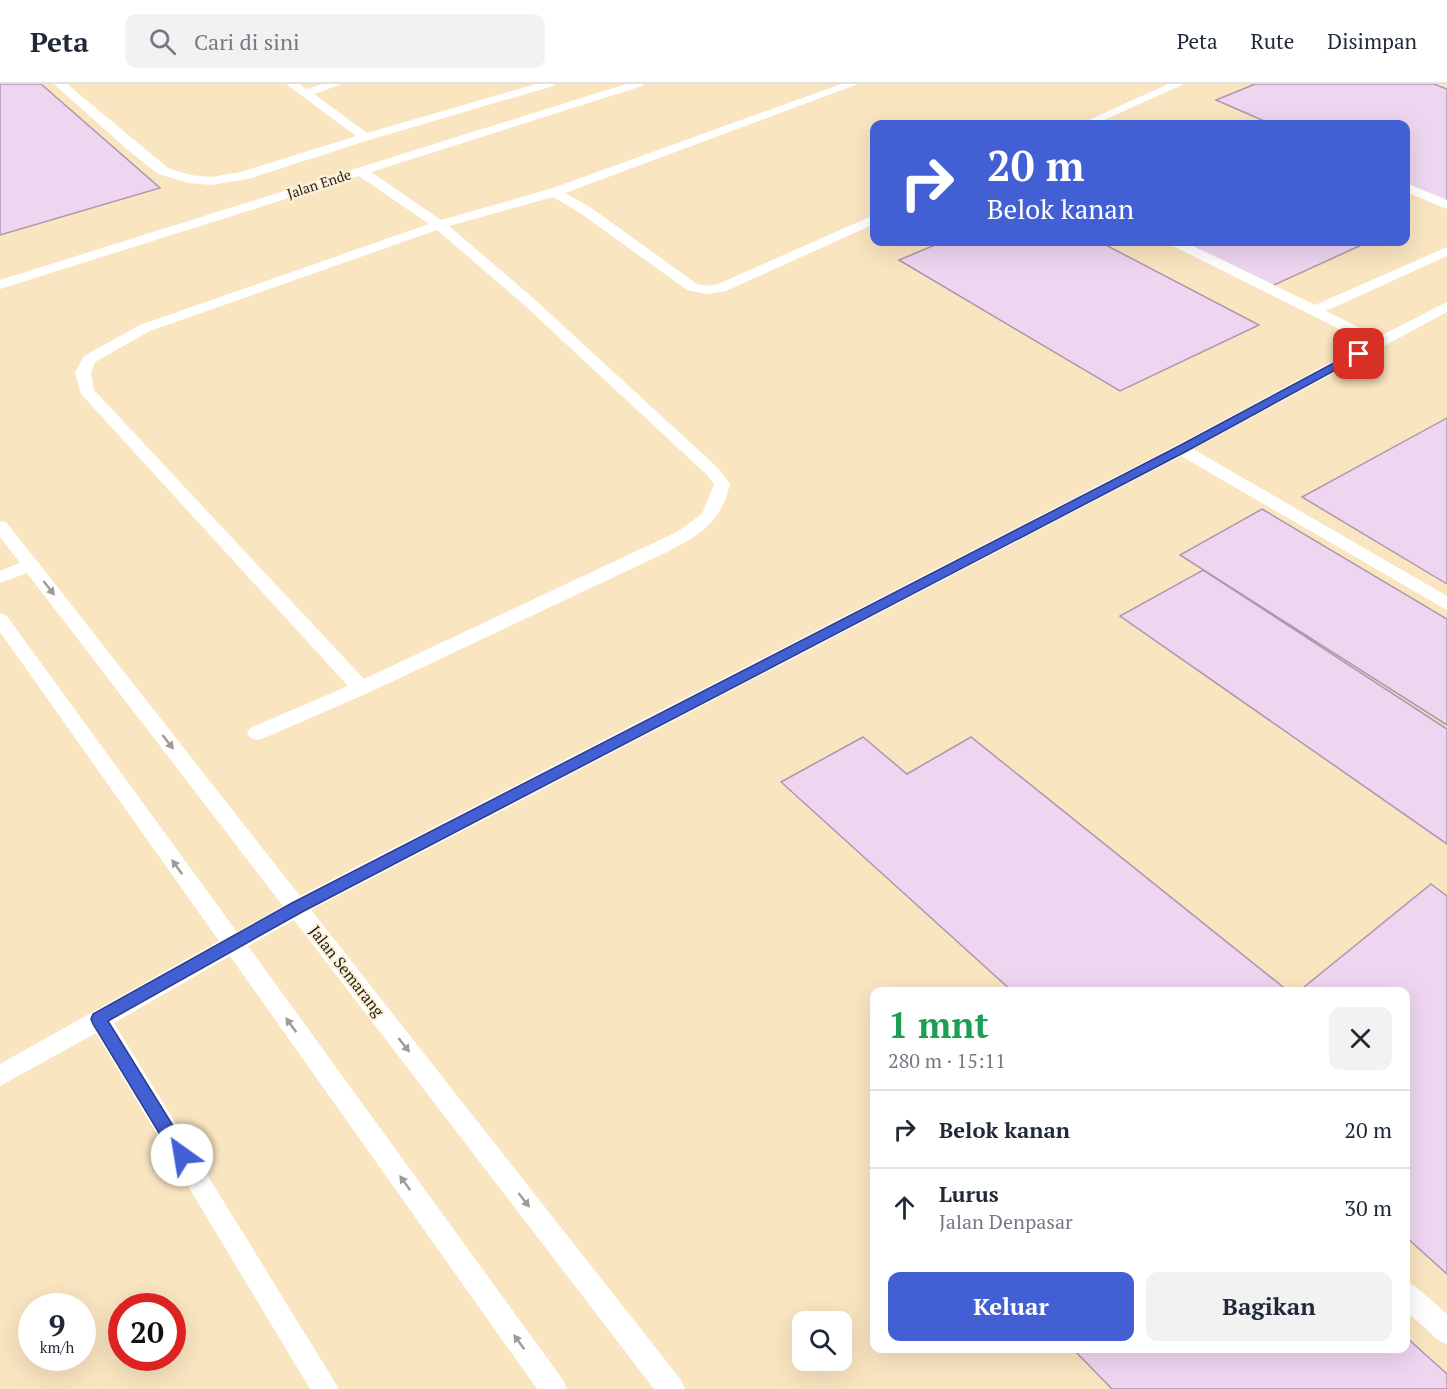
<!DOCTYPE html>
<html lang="id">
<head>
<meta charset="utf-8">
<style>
  :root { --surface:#fff; --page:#f2f2f3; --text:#1f2937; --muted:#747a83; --line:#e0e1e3; --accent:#4260d3 }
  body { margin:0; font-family:"PT Serif",serif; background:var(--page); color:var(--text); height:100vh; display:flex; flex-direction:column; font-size:22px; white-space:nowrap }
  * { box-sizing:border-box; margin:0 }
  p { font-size:20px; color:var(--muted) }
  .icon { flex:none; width:33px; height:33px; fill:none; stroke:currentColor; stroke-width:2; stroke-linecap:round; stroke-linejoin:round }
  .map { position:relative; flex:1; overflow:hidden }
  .sheet { position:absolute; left:870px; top:903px; width:540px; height:366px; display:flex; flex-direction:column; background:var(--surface); border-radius:12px; box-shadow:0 6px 24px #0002 }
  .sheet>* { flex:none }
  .banner { position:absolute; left:870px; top:36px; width:540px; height:126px; border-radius:12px; box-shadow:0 6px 24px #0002; background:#4260d3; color:#fff; overflow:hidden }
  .controls { position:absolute; left:792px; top:1227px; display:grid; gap:12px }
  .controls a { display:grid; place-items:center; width:60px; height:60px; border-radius:12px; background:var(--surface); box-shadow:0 6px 24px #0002; font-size:30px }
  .speed { position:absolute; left:18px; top:1209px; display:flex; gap:12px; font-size:30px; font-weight:700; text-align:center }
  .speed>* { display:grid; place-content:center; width:78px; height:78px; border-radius:50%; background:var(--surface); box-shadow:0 6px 24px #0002; line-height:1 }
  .speed small { font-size:15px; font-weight:400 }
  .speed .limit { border:9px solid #d22; background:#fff; color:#111 }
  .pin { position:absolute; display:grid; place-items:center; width:51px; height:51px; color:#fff; margin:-26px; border-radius:12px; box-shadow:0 3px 9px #0006 }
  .me { position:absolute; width:66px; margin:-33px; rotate:328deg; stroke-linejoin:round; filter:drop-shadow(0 0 4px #0008) }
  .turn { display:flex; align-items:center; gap:21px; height:126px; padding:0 18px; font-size:27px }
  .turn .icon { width:78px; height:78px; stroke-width:2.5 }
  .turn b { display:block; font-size:42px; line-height:51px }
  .round { display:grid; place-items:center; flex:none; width:63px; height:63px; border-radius:12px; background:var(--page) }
  .headline { display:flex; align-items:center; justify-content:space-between; height:102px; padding:0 18px }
  h1 { font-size:36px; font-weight:800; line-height:45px; color:#1e9e55 }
  .action { display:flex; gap:12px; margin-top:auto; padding:12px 18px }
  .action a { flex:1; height:69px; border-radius:12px; background:var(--accent); color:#fff; font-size:24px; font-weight:800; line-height:69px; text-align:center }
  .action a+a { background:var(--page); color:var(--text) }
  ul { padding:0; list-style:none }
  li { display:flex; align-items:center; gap:18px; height:78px; padding:0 18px; border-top:2px solid var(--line) }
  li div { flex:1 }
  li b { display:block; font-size:22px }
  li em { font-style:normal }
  header { display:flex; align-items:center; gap:36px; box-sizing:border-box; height:84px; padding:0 30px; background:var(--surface); border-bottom:2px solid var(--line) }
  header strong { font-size:28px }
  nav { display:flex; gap:33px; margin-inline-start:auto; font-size:21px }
  .search { width:420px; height:54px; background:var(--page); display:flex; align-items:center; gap:15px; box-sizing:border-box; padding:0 21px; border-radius:12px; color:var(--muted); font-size:22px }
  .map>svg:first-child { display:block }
  .built { fill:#fae5c1; fill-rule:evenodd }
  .building { fill:#eed5f0; stroke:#ad97ae; stroke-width:1.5 }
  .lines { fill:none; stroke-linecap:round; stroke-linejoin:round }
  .service { fill:#fff; fill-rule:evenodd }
  .oneway { fill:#9f9c97 }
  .route { fill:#4260d3; stroke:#2b3e89; stroke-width:1.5 }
  .labels { text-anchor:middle; stroke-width:4.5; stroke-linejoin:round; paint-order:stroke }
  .far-street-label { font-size:14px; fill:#292318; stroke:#fef1da }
  .street-label { font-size:16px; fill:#292318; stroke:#fef1da }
</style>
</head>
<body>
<header>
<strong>Peta</strong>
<div class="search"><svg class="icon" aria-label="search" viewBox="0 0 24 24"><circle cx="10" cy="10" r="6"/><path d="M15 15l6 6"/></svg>Cari di sini</div>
<nav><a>Peta</a><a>Rute</a><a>Disimpan</a></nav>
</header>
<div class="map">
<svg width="1447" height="1305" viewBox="0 0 1447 1305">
  <rect width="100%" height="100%" fill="#fef1da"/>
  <path class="built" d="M0 0H1447V1305H0ZM874 40H1406V158H874ZM874 908H1406V1264H874ZM32 1222H82V1274H32ZM122 1222H172V1274H122ZM802 1238H842V1276H802Z"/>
  <path class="building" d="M0 0H41L160 104 0 151Z
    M1255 0H1434L1447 5V118L1406 100V40H1271L1216 16Z
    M942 158H1100L1259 241 1120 307 899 176Z
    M1185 158H1368L1272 202Z
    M1447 334V500L1302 413Z
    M1262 425 1447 535V641L1180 471Z
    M1203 486 1447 645V760L1120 532Z
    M863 653 907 690 971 653 1283 903 1277 908H1013L781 698Z
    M1431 800 1447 812V1190L1406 1153V908H1298Z
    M1406 1253 1447 1290V1305H1112L1072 1264H1406Z"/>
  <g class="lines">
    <path class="service" d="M54 0H67L168 84 190 91 211 93 241 88 356 52 286 0H300L306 5 323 0H342L314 10 367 49 536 0H555L553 2 369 56 248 95 211 101 189 99 158 90 129 67Z
      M626 0H644L642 2 371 88 441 136 550 105 841 0H858L565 109 590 123 697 200 706 202 718 200 874 131V140L726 207 706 210 687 206 580 129 553 113 449 142 532 213 719 385 730 400C720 440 701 450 667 468L368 609 264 654 257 656 250 654 247 649 250 644 348 602 81 310 75 289 84 272 140 241 429 140 359 92 0 205V196ZM437 146 522 219 707 391 714 400 702 430 677 448 364 595 94 306 91 289 95 278 150 247Z
      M1168 0H1184L1095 40H1080Z
      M1406 99 1447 116V125L1406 108Z
      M1170 158H1186L1315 221 1447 163V172L1326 227 1378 253 1447 218V228L1193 365 1447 512V526L1181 372 311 826 681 1296 685 1305H654L294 836 248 862 563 1296 567 1305H537L230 872 114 939 339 1305H310L96 949 0 1002V980L219 857 0 548V529L6 531 237 848 283 822 27 489 0 499V487L20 479 0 453V437L6 438 37 477 300 812 1175 362 1367 259 1171 161Z
      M1406 1199 1415 1202 1447 1230V1260L1438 1256 1406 1227Z"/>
  </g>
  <defs><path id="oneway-solid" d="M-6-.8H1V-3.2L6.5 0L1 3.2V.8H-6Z" transform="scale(1.5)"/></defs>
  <g class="oneway">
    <use href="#oneway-solid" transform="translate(49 504) rotate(52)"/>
    <use href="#oneway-solid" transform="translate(168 658) rotate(52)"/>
    <use href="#oneway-solid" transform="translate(177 783) rotate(-126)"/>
    <use href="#oneway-solid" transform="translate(291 941) rotate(-126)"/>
    <use href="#oneway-solid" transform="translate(404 961) rotate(52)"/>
    <use href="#oneway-solid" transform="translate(405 1099) rotate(-126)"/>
    <use href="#oneway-solid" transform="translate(524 1116) rotate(52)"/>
    <use href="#oneway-solid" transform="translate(519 1258) rotate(-126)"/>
  </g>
  <path class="route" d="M1356 267 1365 270 1185 368 302 828 108 937 188 1066 191 1071 188 1077 182 1079 176 1077 93 940 91 935 93 930 292 819 1177 363Z"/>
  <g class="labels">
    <g class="far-street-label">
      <text transform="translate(319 100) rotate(-18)" y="5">Jalan Ende</text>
    </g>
    <g class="street-label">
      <text transform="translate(347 887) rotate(52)" y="6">Jalan Semarang</text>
    </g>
  </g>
</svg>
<div class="controls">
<a><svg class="icon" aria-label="search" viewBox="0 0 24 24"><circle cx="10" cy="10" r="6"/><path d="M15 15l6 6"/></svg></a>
</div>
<div class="speed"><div>9<small>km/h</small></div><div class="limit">20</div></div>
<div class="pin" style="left:1359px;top:270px;background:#d93025"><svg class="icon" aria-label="arrive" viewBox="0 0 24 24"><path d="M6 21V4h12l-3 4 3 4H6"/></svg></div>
<svg class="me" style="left:182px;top:1071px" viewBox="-20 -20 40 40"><circle r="19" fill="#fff"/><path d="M0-13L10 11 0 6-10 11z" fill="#4260d3"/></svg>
<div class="banner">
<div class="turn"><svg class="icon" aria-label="right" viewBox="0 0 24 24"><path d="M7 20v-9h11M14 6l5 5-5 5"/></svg><div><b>20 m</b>Belok kanan</div></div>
</div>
<section class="sheet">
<div class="headline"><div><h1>1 mnt</h1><p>280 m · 15:11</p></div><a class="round"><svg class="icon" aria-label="close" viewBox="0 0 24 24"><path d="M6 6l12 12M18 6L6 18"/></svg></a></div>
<ul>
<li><svg class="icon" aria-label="right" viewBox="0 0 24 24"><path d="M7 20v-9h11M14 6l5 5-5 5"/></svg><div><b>Belok kanan</b></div><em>20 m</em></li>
<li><svg class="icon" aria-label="ahead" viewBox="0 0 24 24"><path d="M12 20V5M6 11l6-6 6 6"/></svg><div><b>Lurus</b><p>Jalan Denpasar</p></div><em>30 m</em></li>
</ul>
<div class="action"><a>Keluar</a><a>Bagikan</a></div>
</section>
</div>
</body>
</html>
